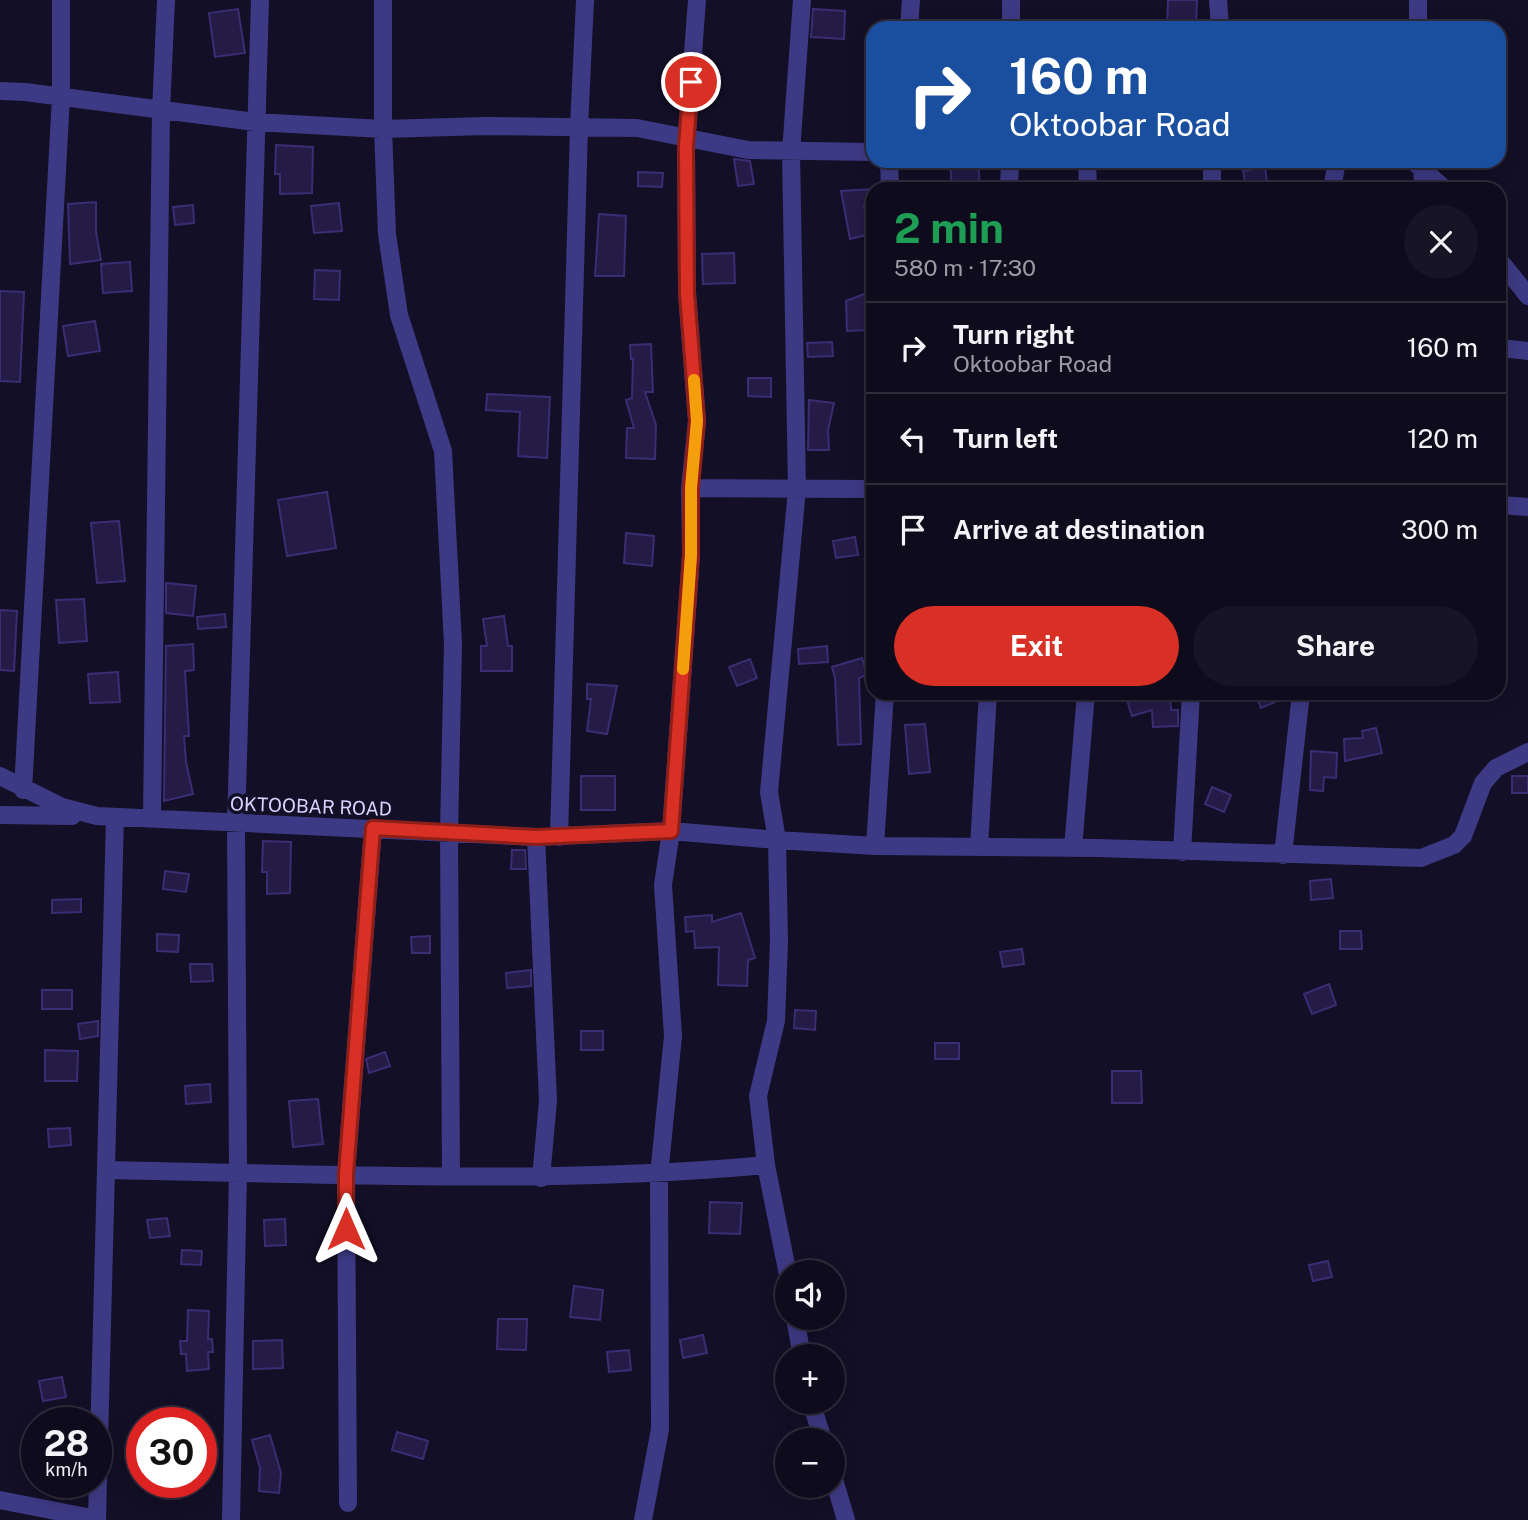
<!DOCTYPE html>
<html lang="en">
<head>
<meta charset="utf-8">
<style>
  :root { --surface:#0e0b1c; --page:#171425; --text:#f1f3f6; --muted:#9b9ba3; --line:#2e2b3b; --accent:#d93025 }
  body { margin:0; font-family:"Public Sans",sans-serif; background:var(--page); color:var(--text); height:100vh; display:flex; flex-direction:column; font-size:26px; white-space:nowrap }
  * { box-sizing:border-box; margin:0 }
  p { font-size:23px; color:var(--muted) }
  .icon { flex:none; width:38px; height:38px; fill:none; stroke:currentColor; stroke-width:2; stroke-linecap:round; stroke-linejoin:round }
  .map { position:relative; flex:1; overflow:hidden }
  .side { position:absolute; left:866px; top:182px; width:640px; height:518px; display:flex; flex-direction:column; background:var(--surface); border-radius:21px; box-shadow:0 4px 18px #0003,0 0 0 2px var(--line) }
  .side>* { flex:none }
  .banner { position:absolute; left:866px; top:21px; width:640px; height:147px; border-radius:21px; box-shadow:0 4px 18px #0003,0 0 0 2px var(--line); background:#1a4fa0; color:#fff; overflow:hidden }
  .buttons { position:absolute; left:775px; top:1260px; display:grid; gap:14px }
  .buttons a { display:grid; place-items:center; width:70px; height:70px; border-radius:50%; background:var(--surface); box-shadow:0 4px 18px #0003,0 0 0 2px var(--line); font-size:35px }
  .speed { position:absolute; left:21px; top:1407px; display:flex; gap:14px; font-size:35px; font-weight:700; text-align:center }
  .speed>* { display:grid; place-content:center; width:91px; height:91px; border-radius:50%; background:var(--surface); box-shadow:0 4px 18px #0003,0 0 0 2px var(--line); line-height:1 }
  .speed small { font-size:18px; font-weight:400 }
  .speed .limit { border:10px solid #d22; background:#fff; color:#111 }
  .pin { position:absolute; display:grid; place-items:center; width:60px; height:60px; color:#fff; margin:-30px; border:4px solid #fff; border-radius:50%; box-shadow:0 2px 7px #0007 }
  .me { position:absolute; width:77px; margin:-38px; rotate:0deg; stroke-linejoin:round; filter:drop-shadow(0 0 5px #0008) }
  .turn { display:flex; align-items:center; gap:24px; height:147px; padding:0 28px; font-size:32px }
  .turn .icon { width:91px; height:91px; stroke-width:2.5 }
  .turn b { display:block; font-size:49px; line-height:60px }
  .round { display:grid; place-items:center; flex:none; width:74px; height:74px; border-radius:37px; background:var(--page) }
  .overview { display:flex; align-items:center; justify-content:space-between; height:119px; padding:0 28px }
  h1 { font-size:42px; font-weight:700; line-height:52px; color:#1e9e55 }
  .action { display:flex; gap:14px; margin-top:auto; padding:14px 28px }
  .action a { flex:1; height:80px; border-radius:42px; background:var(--accent); color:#fff; font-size:28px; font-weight:700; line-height:80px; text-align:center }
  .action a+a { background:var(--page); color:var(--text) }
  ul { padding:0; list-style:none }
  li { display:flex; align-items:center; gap:21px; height:91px; padding:0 28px; border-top:2px solid var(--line) }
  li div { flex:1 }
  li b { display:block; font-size:26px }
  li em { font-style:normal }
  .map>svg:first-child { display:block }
  .building { fill:#241b47; stroke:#3b2d73; stroke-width:2 }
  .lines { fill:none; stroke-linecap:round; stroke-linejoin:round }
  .minor { stroke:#3d3a85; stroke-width:18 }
  .route-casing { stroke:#8d1f18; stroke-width:18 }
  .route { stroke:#d93025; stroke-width:12 }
  .slow { stroke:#f59e0b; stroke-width:12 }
  .labels { text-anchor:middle; stroke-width:7; stroke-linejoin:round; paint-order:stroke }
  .street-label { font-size:19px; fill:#d9d4ff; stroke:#130f26 }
</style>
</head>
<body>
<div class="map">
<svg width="1528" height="1520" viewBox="0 0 1528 1520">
  <rect width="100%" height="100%" fill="#130f26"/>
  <path class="building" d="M1168 0H1197L1196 28H1167Z
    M238 9 245 53 215 57 209 13Z
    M813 9 845 11 844 39 811 37Z
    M276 145 313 147 312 193 280 194V174H275Z
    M734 159 750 161 754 184 738 186Z
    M978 161 980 189H952L950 162Z
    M1265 167 1268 189H1246L1243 171Z
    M638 172 663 173 662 187 638 186Z
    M873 189V205L864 206 871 234 850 239 841 191Z
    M96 202V232L101 260 70 264 68 204Z
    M339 203 342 231 314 233 311 206Z
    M193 205 194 223 175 225 173 207Z
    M599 214 626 216 624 276H595Z
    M734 253 735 283 703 284 702 254Z
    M130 262 132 291 103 293 101 264Z
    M315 270 340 271 339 300 314 299Z
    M0 291 24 292 20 382 0 381Z
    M867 293 869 330 847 331 846 301Z
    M95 321 100 351 68 356 63 326Z
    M832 342 833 356 808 357 807 343Z
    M651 344 653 392H645L656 425 655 459 626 458 627 428H634L626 400 632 398 633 359H631L630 345Z
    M748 378H771V397L748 396Z
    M487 394 550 397 547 458 518 456 520 412 486 410Z
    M809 400 834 403 828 430 829 450H808Z
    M327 492 336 548 287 556 278 500Z
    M119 521 125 581 97 583 91 523Z
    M626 533 654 536 652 566 624 563Z
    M855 537 858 555 836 558 833 541Z
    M166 583 196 586 193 616 166 613Z
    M84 599 87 641 59 643 56 600Z
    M0 610 17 611 14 671 0 670Z
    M225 614 226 627 198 629 197 617Z
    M504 616 508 646H512V671H481V646H487L483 619Z
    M193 644 194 670 185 671 189 736H184L186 762 193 794 164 801 166 646Z
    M827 646 828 662 799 664 798 649Z
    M862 658 867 675 859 678 861 744 838 745 835 678 832 667Z
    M750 659 757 678 737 686 729 667Z
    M118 672 120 702 90 703 88 674Z
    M587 684 617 686 607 734 587 731 591 699H587Z
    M1139 693H1170L1171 710H1178V726L1153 727 1152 710 1132 716 1126 697Z
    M1255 693H1290L1289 696 1261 708Z
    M925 724 930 772 909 774 905 725Z
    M1376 728 1382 753 1345 761 1344 739 1363 738 1362 731Z
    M1311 751 1337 753 1336 778 1324 777 1323 791 1310 790Z
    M581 776H615V810H581Z
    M1512 776H1528V793H1512Z
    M1212 787 1231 795 1224 812 1205 804Z
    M263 841 291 842 290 893 267 894V872H262Z
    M512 850H525L526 869H511Z
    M165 871 189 874 186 892 163 889Z
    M1331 879 1333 898 1311 900 1310 881Z
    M81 899V912L52 913V900Z
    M741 913 755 958 748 960 747 986 718 985 719 947 695 948 694 931 686 932 685 917 712 915V922Z
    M1340 931H1361L1362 949H1340Z
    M157 934 179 935 178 952 157 951Z
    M430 936V953H412L411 937Z
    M1022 949 1024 964 1003 967 1000 952Z
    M190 964H212L213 981 191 982Z
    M531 970V986L507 988 506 973Z
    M1329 984 1336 1005 1312 1014 1304 994Z
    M42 990H72V1009H42Z
    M795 1010 816 1011 815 1030 794 1028Z
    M98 1021V1036L80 1039 78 1024Z
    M581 1031H603V1050H581Z
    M935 1043H959V1059H935Z
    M45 1050 78 1051 77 1081H45Z
    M385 1052 390 1066 369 1073 366 1059Z
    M1112 1071H1141L1142 1103H1112Z
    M210 1084 211 1102 186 1104 185 1086Z
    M318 1099 323 1144 293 1147 289 1101Z
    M70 1128 71 1145 49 1147 48 1129Z
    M710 1202 742 1203 740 1234 709 1233Z
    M167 1218 170 1236 150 1238 147 1220Z
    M285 1219 286 1245 265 1246 264 1220Z
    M182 1250 202 1251 201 1265 181 1264Z
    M1328 1261 1332 1277 1313 1281 1309 1265Z
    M574 1286 603 1290 600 1320 570 1317Z
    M188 1310 209 1311 208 1339H212L213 1352H208L209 1369 187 1371 186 1354H181L180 1341H187Z
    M498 1319H527L526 1350 497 1349Z
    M703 1335 707 1353 683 1358 680 1340Z
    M282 1340 283 1368 253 1369V1341Z
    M629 1350 631 1370 609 1372 607 1352Z
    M62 1377 66 1397 43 1401 39 1381Z
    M397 1432 428 1441 423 1459 392 1450Z
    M270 1435 281 1473 279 1493 259 1491 260 1468 252 1440Z"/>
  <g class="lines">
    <path class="minor" d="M383 0V129L486 126 637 128 748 150 873 152
      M697 0 686 146 687 293 697 421 690 488 691 555 671 831 777 840 779 942 776 1021 758 1096 766 1165 788 1275
      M802 0 791 152 797 489 769 792 777 840 875 846 1098 848 1421 858 1454 845 1463 836 1483 783 1496 768 1528 752
      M1011 0V28
      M1218 0 1220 27
      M1418 0V28
      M909 28 911 0
      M0 91 25 92 255 122 383 129 387 234 399 315 443 451 453 644 449 832 451 1176
      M889 161 890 189
      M1087 161 1088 189
      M1413 161 1445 189
      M1422 161 1423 189
      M1009 189 1010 161
      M1212 189V161
      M1332 189 1337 161
      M1500 261 1528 296
      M1500 348 1528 351
      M690 488 873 489
      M1500 505 1528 507
      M0 776 62 807 97 816 536 837 671 831 663 885 673 1036 659 1175 660 1429 643 1520
      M23 790 61 97V0
      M0 815 72 816
      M152 819 161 111 166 0
      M536 837 548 1101 541 1178
      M559 837 579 127 585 0
      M875 846 885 693
      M979 847 988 693
      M1073 848 1086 693
      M1182 852 1191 693
      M1283 855 1301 693
      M106 1170C326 1174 547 1185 766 1165
      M795 1318 802 1356
      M811 1402 823 1440
      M833 1476 846 1520
      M0 1500 97 1519 115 817
      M348 1503 346 1174 373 828
      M231 1520 238 1172 236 825 260 0"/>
  </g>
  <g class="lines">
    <defs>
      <path id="route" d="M346 1229V1174L373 828 536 837 671 831 691 555V488L697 421 687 293 686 146 691 82"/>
    </defs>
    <use href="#route" class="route-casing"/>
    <use href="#route" class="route"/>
    <path class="slow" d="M683 669 691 555V488L697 421 694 380"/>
  </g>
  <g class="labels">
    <g class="street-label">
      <text transform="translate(311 806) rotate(2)" y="7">OKTOOBAR ROAD</text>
    </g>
  </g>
</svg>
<div class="buttons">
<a><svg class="icon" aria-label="sound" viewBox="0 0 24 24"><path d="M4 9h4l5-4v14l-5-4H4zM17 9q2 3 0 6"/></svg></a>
<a>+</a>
<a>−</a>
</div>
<div class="speed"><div>28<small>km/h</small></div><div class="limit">30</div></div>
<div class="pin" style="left:691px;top:82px;background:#d93025"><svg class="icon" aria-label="arrive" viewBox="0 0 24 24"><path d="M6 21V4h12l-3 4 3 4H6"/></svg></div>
<svg class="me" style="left:346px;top:1229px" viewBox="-20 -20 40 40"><path d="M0-17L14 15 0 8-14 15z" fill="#d93025" stroke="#fff" stroke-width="4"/></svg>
<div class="banner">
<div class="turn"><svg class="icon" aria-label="right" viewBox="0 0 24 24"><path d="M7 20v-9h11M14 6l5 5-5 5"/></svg><div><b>160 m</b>Oktoobar Road</div></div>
</div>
<section class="side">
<div class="overview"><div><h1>2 min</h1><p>580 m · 17:30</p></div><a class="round"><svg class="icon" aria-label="close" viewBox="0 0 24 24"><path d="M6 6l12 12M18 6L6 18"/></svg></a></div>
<ul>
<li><svg class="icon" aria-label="right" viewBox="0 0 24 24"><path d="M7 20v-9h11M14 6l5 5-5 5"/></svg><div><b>Turn right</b><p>Oktoobar Road</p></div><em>160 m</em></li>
<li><svg class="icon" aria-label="left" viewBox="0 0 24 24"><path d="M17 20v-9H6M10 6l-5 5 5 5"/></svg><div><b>Turn left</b></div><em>120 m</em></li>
<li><svg class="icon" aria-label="arrive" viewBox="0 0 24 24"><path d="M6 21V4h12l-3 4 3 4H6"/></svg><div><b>Arrive at destination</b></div><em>300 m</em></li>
</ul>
<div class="action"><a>Exit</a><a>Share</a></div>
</section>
</div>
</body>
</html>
